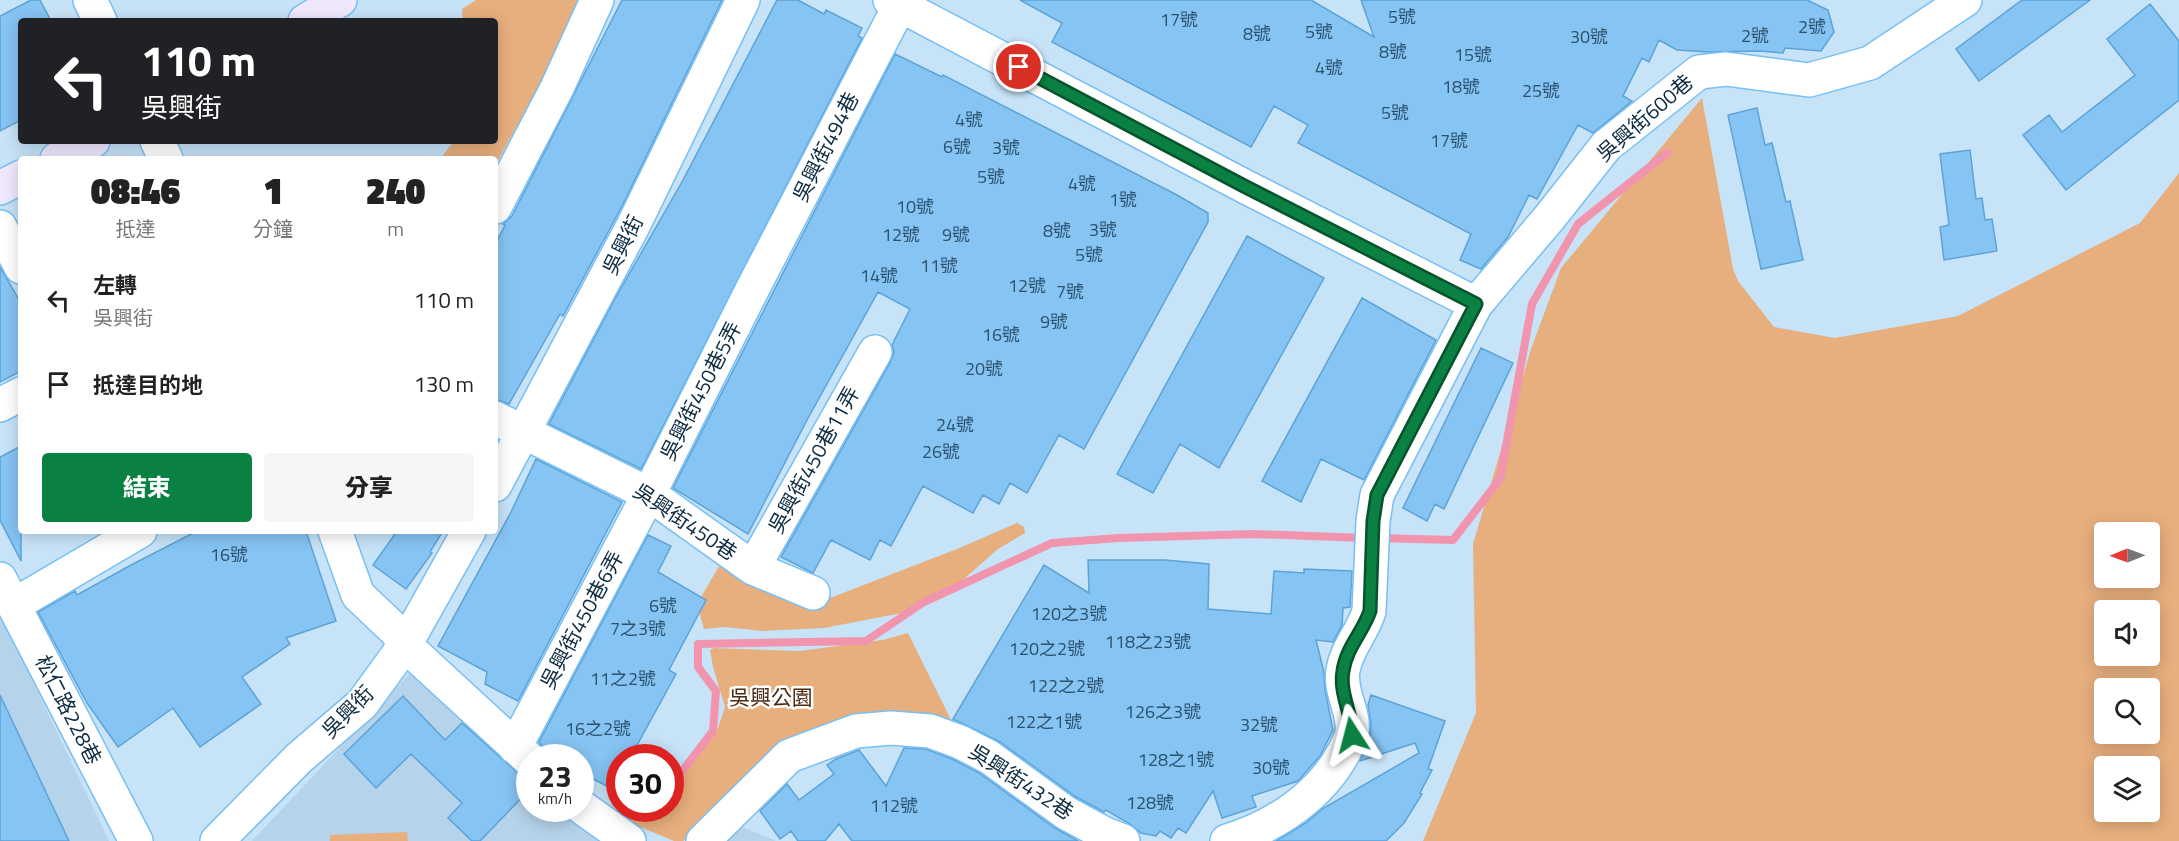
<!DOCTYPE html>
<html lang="zh-TW">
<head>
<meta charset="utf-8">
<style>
  :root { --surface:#fff; --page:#f6f6f6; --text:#222; --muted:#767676; --accent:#0b8043 }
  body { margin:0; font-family:"Titillium Web","Noto Sans TC",sans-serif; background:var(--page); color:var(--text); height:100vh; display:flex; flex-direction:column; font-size:22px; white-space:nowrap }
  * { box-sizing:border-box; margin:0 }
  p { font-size:20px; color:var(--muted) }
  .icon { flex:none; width:33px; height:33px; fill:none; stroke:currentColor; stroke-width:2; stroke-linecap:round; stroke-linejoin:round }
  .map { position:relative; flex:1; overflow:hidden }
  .details { position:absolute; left:18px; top:156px; width:480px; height:378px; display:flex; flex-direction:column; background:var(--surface); border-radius:6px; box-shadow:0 3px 15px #0003 }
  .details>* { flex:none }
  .guide { position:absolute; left:18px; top:18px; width:480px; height:126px; border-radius:6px; box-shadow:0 3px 15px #0003; background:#202124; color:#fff; overflow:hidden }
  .needle { width:39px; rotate:269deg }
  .fabs { position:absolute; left:2094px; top:522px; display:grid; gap:12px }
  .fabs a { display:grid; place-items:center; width:66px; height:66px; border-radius:6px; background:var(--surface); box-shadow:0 3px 15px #0003; font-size:30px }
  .speed { position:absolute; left:516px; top:744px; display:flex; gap:12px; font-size:30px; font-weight:700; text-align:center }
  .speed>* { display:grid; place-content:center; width:78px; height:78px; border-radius:50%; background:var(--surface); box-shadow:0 3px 15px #0003; line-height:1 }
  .speed small { font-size:15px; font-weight:400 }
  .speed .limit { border:9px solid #d22; background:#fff; color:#111 }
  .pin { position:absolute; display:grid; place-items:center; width:51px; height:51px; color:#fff; margin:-26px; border:3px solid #fff; border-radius:50%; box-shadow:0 2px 6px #0007 }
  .me { position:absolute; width:66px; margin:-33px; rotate:351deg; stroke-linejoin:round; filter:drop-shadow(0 0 4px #0008) }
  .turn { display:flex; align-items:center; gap:21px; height:126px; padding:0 24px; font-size:27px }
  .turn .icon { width:78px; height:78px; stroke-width:2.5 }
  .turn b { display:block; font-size:42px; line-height:51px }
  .eta { display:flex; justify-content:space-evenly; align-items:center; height:102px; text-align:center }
  .eta b { font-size:36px; font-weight:800; line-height:42px }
  .cta { display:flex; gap:12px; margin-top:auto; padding:12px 24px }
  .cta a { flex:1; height:69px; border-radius:6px; background:var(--accent); color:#fff; font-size:24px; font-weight:800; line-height:69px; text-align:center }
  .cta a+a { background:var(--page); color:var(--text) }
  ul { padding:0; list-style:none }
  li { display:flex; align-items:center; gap:18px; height:84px; padding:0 24px }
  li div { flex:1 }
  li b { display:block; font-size:22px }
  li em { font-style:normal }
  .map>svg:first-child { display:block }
  .built { fill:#b5d3eb }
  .green { fill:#e7af7e; fill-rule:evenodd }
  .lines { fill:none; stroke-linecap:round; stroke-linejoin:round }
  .stream { stroke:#f194ae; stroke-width:8 }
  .building { fill:#86c4f3; stroke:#5ca3d7; stroke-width:1.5 }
  .street-casing { stroke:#78bff4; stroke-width:36 }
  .secondary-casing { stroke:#78bff4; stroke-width:36 }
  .street { stroke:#fff; stroke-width:33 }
  .secondary { stroke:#f0e8fd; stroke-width:33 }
  .route-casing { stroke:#07532c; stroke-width:15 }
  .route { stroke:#0b8043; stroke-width:10 }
  .labels { text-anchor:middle; stroke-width:5; stroke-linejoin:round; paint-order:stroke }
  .number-label { font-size:18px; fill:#2c526e }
  .street-label { font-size:21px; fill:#0e2c41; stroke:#fff }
  .park-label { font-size:21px; fill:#4a2d12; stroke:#fff }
</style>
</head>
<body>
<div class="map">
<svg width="2179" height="841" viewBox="0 0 2179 841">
  <rect width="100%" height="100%" fill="#c7e3f8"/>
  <path class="built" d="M0 613 109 841H0Z
    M412 671 529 773 530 808 570 809 607 841H252Z
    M742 827 776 841H723Z"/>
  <path class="green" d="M476 0H586L495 166V159H440L454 141H495V21H463L462 9Z
    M1702 98 1733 269 1738 281 1774 327 1835 338 1958 316 2140 223 2179 173V841H1423L1476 713 1473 544 1531 349 1561 268ZM2104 532H2150V578H2104ZM2104 610H2150V656H2104ZM2104 688H2150V734H2104ZM2104 766H2150V812H2104Z
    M1017 523 1024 527 1025 533 998 549 964 579 943 595 902 613 824 628 763 631 724 627 704 629 697 604 722 561 817 603 957 549Z
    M908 633 954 726 896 715 748 793 683 841H674L626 821 652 814 656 809 670 808 671 790 717 731 725 707 713 667 710 650 714 648 800 651 883 640Z
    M407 832 408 841H330V835Z"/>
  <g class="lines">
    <path class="stream" d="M1378 538 1453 540 1500 479 1532 304 1578 224 1667 153
      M670 787 713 731 716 691 698 667V644L866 641 924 602 1052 543 1118 538 1254 534 1365 538"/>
  </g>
  <path class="building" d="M31 0H40L51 21H21V120L0 131V16Z
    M622 0H722L622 206 563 316 560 314 509 404 495 399V245L505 225 503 224 512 216Z
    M777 0H798L824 14 826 10 862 28 858 36 862 38 641 469 549 424 616 297 683 180Z
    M1020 0H1311L1374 37 1361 0H1807L1828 10 1834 32 1821 51 1785 48 1783 53 1760 51 1708 52 1677 50 1659 40 1649 62 1642 58 1623 96 1632 101 1593 133 1578 125 1537 199 1529 195 1508 237 1481 269 1460 260 1471 234 1298 143 1308 125 1274 106 1251 147 1052 42 1062 23Z
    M2022 0H2090L1979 81 1956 49Z
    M2150 4 2179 41V100L2066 190 2023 135 2049 115 2062 132 2135 75 2107 39Z
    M895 54 942 77 943 75 1177 195 1208 213V222L1084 449 1059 435 1027 493 1010 483 999 504 983 495 973 513 923 486 891 546 880 540 870 560 831 540 813 573 781 557 891 361 894 352 892 345 910 309 878 292 807 420 748 534 673 488Z
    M1757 108 1765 145 1772 143 1786 202 1790 201 1803 260 1761 269 1728 115Z
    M1970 150 1976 199 1982 198 1985 220 1992 219 1997 251 1944 260 1940 227 1949 225 1940 154Z
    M1247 236 1324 278 1219 468 1180 444 1153 493 1117 474Z
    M0 267 21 303V371L0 382Z
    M1362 298 1436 340 1364 480 1321 459 1301 502 1262 481Z
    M1481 348 1513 363 1444 509 1435 504 1427 521 1403 508Z
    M21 446V561L0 520V457Z
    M536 459 622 502 518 701 485 684 487 672 438 646 511 512Z
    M197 531H306L336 621 286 638 290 644 242 677 261 704 200 747 173 708 118 747 87 703 38 612 75 591 77 595 131 565Z
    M397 531H443L430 552 432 553 406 589 373 565Z
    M648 535 671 546 658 572 706 600 669 670 676 674 630 758H620V793L580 772V758H548V754L539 742Z
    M1088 560H1165L1209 564 1208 609 1271 614 1274 571 1304 573V569L1352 571 1350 607 1343 608 1342 625 1333 642 1316 640 1324 672 1325 690 1333 730 1320 756 1298 781 1252 796 1256 807 1222 818 1213 791 1186 833 1178 828 1171 838 1160 831 1156 836 1141 833 1130 824 1106 810 1104 812 1076 797 1000 742 953 719 1044 565 1089 593Z
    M0 695 69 841H0Z
    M1371 695 1445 721 1428 769 1432 770 1420 793 1422 794 1404 823 1386 841H1276L1306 823 1322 809 1419 753 1415 743 1360 761 1370 737 1371 723 1368 705Z
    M403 696 445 740 462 723 530 784V789L480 841H472L448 818 462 803 411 754 376 788 344 754Z
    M904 748 926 749 952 759 979 773 1055 828 1078 841H852L839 824 825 841H798L791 831 780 839 760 811 787 784 799 800 834 774 827 765 836 759 859 750 886 786Z"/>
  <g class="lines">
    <defs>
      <path id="street" d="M90 0 100 21
        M890 0 1244 186 1476 304
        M157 141 166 159
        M495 207 557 88 597 0
        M0 227 21 267
        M0 405 21 394
        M495 418 649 494 753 568 813 593
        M495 485 633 226 743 0
        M335 531 358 595 396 631 405 645 530 760
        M753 568 875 352
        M0 579 136 841
        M14 605 140 531
        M515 747 649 494 753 288 900 5
        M580 806 629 841
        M217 841 299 758 362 704 405 645 469 531
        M703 841 789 756 856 731 891 728 930 731 960 742 989 757 1066 813 1105 834 1123 841
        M1227 841C1275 827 1322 795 1345 750 1347 745 1351 739 1352 733 1355 712 1339 692 1343 670 1347 647 1363 632 1369 611L1373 521 1377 495 1476 304 1550 217 1606 146 1699 72 1726 69 1809 80 1870 63 1965 0"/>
      <path id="secondary" d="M305 21 340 0
        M57 159 93 141
        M0 188 21 177"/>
    </defs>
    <use href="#street" class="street-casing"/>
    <use href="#secondary" class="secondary-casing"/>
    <use href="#street" class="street"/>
    <use href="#secondary" class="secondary"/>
  </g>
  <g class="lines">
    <defs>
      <path id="route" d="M1019 67 1244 186 1476 304 1377 495 1373 521 1370 611C1363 632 1346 648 1343 671 1339 693 1352 713 1352 735"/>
    </defs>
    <use href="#route" class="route-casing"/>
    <use href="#route" class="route"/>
  </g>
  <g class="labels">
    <g class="number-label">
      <text x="1402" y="23">5號</text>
      <text x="1179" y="26">17號</text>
      <text x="1812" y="33">2號</text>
      <text x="1319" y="38">5號</text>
      <text x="1257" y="40">8號</text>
      <text x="1755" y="42">2號</text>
      <text x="1589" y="43">30號</text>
      <text x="1393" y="58">8號</text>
      <text x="1473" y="61">15號</text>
      <text x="1329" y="74">4號</text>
      <text x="1461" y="93">18號</text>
      <text x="1541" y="97">25號</text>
      <text x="1395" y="119">5號</text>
      <text x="969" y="126">4號</text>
      <text x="1449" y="147">17號</text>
      <text x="957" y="153">6號</text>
      <text x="1006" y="154">3號</text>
      <text x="991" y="183">5號</text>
      <text x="1082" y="190">4號</text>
      <text x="1123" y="206">1號</text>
      <text x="915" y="213">10號</text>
      <text x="1103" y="236">3號</text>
      <text x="1057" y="237">8號</text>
      <text x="901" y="241">12號</text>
      <text x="956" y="241">9號</text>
      <text x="1089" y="261">5號</text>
      <text x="939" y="272">11號</text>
      <text x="879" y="282">14號</text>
      <text x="1027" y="292">12號</text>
      <text x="1070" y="298">7號</text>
      <text x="1054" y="328">9號</text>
      <text x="1001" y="341">16號</text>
      <text x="984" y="375">20號</text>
      <text x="955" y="431">24號</text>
      <text x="941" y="458">26號</text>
      <text x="229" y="561">16號</text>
      <text x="663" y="612">6號</text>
      <text x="1069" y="620">120之3號</text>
      <text x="638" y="635">7之3號</text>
      <text x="1148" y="648">118之23號</text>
      <text x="1047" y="655">120之2號</text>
      <text x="623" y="685">11之2號</text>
      <text x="1066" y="692">122之2號</text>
      <text x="1163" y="718">126之3號</text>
      <text x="1044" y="728">122之1號</text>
      <text x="1259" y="731">32號</text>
      <text x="598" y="735">16之2號</text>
      <text x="1176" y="766">128之1號</text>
      <text x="1271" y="774">30號</text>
      <text x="1150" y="809">128號</text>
      <text x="894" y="812">112號</text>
    </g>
    <g class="street-label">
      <text transform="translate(1645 118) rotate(-41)" y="7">吳興街600巷</text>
      <text transform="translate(826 147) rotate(-63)" y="7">吳興街494巷</text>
      <text transform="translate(623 245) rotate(-63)" y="7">吳興街</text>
      <text transform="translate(701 391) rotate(-63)" y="7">吳興街450巷5弄</text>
      <text transform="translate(814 460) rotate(-61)" y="7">吳興街450巷11弄</text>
      <text transform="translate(685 522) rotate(34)" y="7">吳興街450巷</text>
      <text transform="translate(582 620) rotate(-62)" y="7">吳興街450巷6弄</text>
      <text transform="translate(68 710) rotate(63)" y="7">松仁路228巷</text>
      <text transform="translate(348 712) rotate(-45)" y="7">吳興街</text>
      <text transform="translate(1021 782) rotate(33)" y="7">吳興街432巷</text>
    </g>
    <g class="park-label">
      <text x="771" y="705">吳興公園</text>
    </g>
  </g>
</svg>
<div class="fabs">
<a><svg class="needle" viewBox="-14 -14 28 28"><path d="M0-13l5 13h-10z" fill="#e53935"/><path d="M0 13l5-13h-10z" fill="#767676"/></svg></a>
<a><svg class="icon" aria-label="sound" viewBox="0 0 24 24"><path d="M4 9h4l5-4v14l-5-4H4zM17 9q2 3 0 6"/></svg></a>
<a><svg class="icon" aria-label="search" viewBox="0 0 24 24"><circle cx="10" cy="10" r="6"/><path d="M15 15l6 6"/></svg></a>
<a><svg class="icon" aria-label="layers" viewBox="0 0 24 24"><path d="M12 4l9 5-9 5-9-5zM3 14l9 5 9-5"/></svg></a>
</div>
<div class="speed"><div>23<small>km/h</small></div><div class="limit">30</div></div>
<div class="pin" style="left:1019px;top:67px;background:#d93025"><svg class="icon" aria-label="arrive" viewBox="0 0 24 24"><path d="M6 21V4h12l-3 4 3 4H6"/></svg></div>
<svg class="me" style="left:1352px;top:735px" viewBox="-20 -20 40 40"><path d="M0-17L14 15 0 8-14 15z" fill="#0b8043" stroke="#fff" stroke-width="4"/></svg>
<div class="guide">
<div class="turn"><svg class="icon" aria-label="left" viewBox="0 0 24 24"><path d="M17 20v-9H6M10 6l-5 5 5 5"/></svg><div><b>110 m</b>吳興街</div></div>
</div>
<section class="details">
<div class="eta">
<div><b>08:46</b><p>抵達</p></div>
<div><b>1</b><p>分鐘</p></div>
<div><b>240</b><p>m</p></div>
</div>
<ul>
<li><svg class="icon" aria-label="left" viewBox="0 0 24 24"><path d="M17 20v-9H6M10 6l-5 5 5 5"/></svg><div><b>左轉</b><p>吳興街</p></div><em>110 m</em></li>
<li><svg class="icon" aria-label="arrive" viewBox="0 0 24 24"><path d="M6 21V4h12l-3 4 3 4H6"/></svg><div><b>抵達目的地</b></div><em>130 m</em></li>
</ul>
<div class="cta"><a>結束</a><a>分享</a></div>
</section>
</div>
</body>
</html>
